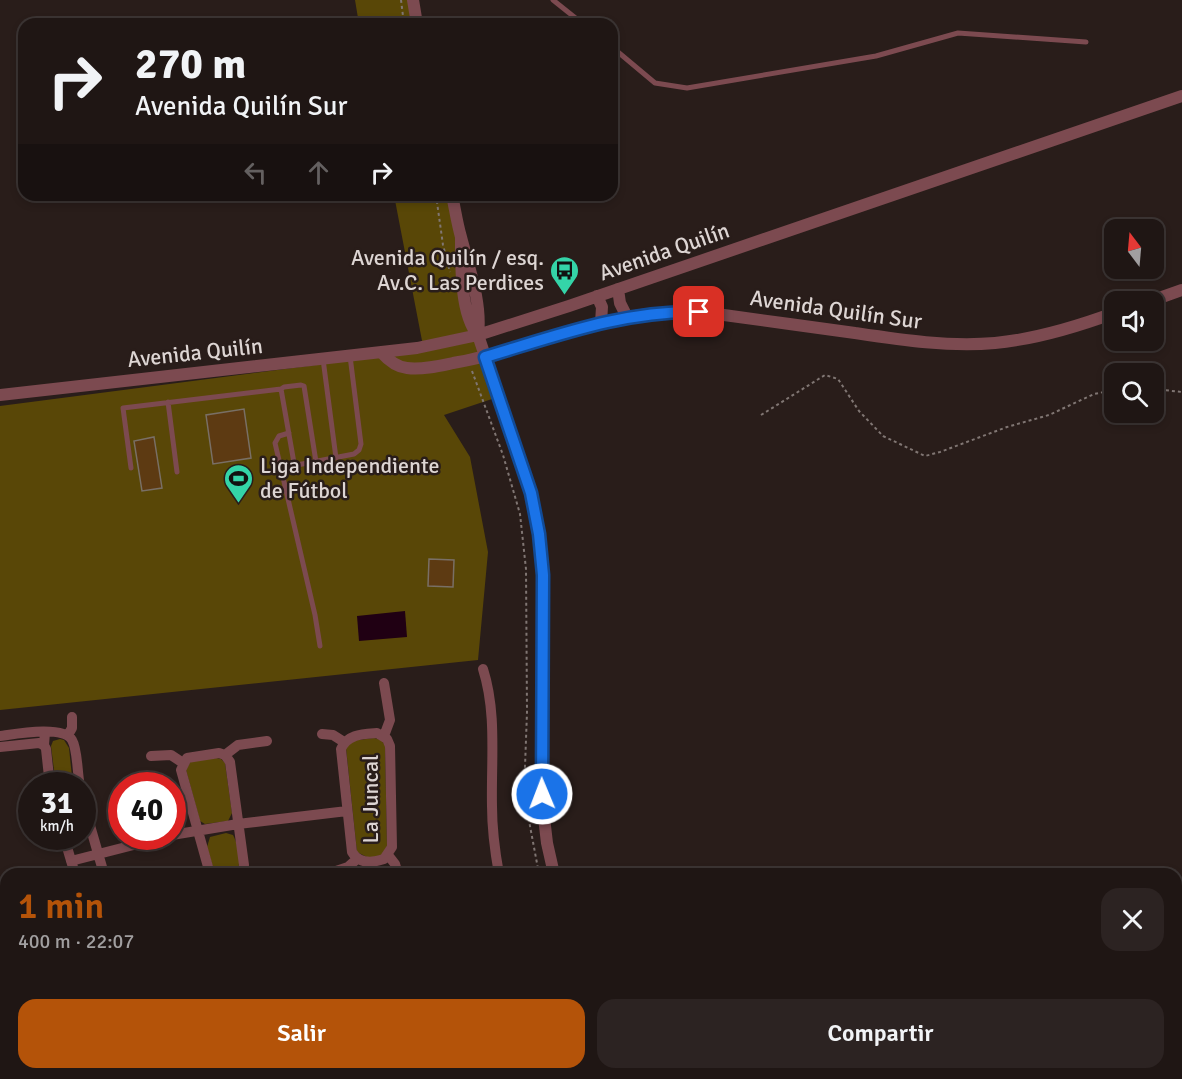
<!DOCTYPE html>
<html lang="es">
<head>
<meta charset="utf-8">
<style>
  :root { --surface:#1f1614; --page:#2c2322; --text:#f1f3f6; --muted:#a19fa0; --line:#3c3534; --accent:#b45309 }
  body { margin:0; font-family:Signika,sans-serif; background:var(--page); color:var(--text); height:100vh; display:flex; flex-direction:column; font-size:22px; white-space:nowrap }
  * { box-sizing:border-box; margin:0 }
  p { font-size:20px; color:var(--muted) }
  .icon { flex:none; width:33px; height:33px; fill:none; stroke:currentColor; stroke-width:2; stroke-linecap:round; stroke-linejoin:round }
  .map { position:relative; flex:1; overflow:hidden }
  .drawer { position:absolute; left:0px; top:868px; width:1182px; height:212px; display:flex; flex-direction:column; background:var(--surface); border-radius:18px 18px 0 0; box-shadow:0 3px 9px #0003,0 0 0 2px var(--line) }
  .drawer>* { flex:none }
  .banner { position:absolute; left:18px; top:18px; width:600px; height:183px; border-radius:18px; box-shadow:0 3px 9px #0003,0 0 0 2px var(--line); background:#1f1614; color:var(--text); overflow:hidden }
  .needle { width:39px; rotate:344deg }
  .buttons { position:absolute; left:1104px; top:219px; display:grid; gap:12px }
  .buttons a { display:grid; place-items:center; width:60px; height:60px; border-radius:12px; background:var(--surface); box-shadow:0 3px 9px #0003,0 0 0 2px var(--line); font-size:30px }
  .speed { position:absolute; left:18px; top:772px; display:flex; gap:12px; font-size:30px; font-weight:700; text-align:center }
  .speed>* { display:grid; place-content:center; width:78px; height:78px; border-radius:50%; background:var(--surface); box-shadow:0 3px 9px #0003,0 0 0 2px var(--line); line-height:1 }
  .speed small { font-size:15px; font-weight:400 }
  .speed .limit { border:9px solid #d22; background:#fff; color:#111 }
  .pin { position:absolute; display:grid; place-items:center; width:51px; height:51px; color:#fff; margin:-26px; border-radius:12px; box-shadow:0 3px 9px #0006 }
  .me { position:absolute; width:66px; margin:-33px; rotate:359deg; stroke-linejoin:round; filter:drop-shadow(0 0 4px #0008) }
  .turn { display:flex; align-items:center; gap:21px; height:126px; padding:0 18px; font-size:27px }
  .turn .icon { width:78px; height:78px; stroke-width:2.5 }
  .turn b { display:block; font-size:42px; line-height:51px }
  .lanes { display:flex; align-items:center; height:57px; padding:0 18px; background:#0003; justify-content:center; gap:30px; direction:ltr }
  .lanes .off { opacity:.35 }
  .round { display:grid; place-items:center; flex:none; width:63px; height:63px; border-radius:18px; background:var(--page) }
  .overview { display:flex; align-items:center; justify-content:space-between; height:102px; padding:0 18px }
  h1 { font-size:36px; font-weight:600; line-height:45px; color:var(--accent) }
  .button { display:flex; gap:12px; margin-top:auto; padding:12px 18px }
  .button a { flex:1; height:69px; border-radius:18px; background:var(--accent); color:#fff; font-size:24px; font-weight:600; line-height:69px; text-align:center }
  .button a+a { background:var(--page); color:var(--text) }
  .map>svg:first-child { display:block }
  .green { fill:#594707 }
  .water { fill:#200013 }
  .building { fill:#5d3a12; stroke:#796f65; stroke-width:1.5 }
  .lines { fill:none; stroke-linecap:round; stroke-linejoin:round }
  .path { stroke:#807673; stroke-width:2; stroke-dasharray:3 3; stroke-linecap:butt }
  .service { stroke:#7c4a50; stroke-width:5 }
  .minor { stroke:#7c4a50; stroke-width:10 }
  .tertiary { stroke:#7c4a50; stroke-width:12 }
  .route-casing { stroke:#114b97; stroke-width:15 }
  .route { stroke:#1a73e8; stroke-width:10 }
  .labels { text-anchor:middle; stroke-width:5; stroke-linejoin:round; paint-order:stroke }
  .street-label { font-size:22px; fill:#ddd5d3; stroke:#291d1a }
  .poi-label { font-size:22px; fill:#ddd5d3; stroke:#291d1a; text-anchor:end }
</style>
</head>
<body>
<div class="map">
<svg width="1182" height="1079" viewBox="0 0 1182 1079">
  <rect width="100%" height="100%" fill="#291d1a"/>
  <path class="green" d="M355 0H410L413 24H359Z
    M394 195H449L469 305 495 398 444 415 470 457 488 552 478 660 0 710V406L424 351Z
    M374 738 381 740 385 745 387 846 382 855 369 858 357 852 346 748 351 741Z
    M60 739 64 740 69 748 73 786H56L51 746 53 741Z
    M216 758 221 759 225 763 232 813 228 821 205 824 200 821 186 770 191 761Z
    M226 833 233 835C239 846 241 863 237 874H215L207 847 210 837Z"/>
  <path class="water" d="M405 611 407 637 359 641 357 616Z"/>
  <path class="building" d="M244 409 251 458 213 464 206 415Z
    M154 437 162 488 142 491 134 441Z
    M429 559 454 560 453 587 428 586Z"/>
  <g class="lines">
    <path class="path" d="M401 0 404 24
      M436 195 443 245 450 272
      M472 371 503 455 520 514 526 569 527 712 524 794 539 874
      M1154 389 1182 392
      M761 415 825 375 838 379 859 411 883 436 925 456 940 452 1007 427 1049 415 1094 394 1114 390
      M1176 996 1182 991
      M630 1074 633 1079
      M947 1074 952 1079
      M907 1079 915 1074
      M1094 1079 1097 1074"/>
    <path class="service" d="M553 0 583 24
      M612 47 655 83 687 88 876 56 958 33 1086 42
      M323 359 336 458
      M281 389 294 463 297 465 354 454 359 450 361 444 350 356
      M168 402 177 472
      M289 433 279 436 275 443 315 615 320 646
      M131 468 123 408 281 389 284 387 301 385 304 386 316 462"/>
    <path class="minor" d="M483 669C497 713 491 760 492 806 492 829 495 852 499 874
      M45 732 44 745 46 749 50 786
      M377 733 387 739 390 746 392 847 384 859C372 863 359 864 352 852L341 749C347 734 363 734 377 733Z
      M322 734 333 735 344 742
      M68 735 72 728V717
      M0 736C15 734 63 725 72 740 78 750 77 774 80 786
      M384 736 390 720 384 683
      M0 747 39 743 44 745
      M225 755 238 745 267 741
      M151 756 171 755 183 763
      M82 798 104 874
      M172 835 238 824 347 811
      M64 837 75 874
      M388 855 395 864 398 874
      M71 861 165 837
      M333 872 348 867 357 859
      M210 874 181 770 187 758 219 753 225 755 230 762 244 865 242 874
      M0 940 6 943
      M0 985 6 983
      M133 1074 134 1079
      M162 1074 164 1079
      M268 1074 269 1079
      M298 1074 299 1079
      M409 1074 410 1079
      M596 1074 599 1079
      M463 1076 470 1079"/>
    <path class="tertiary" d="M413 0 417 24
      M452 195C455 209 457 223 461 237 469 268 482 303 478 335
      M461 237C461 263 460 315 478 335L531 493 539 534 543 575V809L547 843 554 874
      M618 289 620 303 627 317
      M597 296 602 307 601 323
      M1148 302 1182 290
      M381 352C388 360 396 367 407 368 422 370 439 366 453 363 513 353 569 328 629 317 661 311 692 311 724 315 768 321 811 327 855 333 902 340 948 347 995 343 1037 339 1076 327 1114 313
      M0 395 417 348 478 335 569 306 1182 96
      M648 1074 651 1079"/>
  </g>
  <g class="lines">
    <defs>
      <path id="route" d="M542 794 543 575 539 534 531 493 485 357C556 336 625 310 699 312"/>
    </defs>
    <use href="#route" class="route-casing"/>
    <use href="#route" class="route"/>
  </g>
  <defs>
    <symbol id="bus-pin" viewBox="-11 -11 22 30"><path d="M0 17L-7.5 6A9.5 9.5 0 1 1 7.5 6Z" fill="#34d4a8" stroke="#291d1a"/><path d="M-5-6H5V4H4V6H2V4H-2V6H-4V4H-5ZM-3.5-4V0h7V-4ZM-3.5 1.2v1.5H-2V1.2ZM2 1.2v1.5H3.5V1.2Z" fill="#111"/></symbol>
    <symbol id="stadium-pin" viewBox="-11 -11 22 30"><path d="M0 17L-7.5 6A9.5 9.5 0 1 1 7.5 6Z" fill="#34d4a8" stroke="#291d1a"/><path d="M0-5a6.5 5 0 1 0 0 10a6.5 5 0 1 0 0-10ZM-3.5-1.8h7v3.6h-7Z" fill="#111"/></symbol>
  </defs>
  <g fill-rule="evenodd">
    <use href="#bus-pin" x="548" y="254" width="33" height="45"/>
    <use href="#stadium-pin" x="222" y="462" width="33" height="45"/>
  </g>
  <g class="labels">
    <g class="street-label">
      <text transform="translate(664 251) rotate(-19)" y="8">Avenida Quilín</text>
      <text transform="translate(836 309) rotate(8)" y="8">Avenida Quilín Sur</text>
      <text transform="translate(195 352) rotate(-6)" y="8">Avenida Quilín</text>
      <text transform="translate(370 799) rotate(-90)" y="8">La Juncal</text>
    </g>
    <g class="poi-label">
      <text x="544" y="265">Avenida Quilín / esq.<tspan x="544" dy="25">Av.C. Las Perdices</tspan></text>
      <text x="260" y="473" text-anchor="start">Liga Independiente<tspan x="260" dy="25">de Fútbol</tspan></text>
    </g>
  </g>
</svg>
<div class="buttons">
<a><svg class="needle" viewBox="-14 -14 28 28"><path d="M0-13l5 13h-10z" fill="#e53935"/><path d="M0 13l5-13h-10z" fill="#a19fa0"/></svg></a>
<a><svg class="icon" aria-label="sound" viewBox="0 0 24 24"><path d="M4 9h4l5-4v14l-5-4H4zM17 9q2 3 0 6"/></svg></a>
<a><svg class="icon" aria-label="search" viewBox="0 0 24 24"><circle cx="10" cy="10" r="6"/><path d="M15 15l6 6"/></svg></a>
</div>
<div class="speed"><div>31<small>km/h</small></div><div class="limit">40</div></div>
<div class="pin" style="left:699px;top:312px;background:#d93025"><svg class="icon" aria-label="arrive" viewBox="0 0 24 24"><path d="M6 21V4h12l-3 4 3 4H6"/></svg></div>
<svg class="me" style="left:542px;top:794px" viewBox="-20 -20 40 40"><circle r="17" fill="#1a73e8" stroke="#fff" stroke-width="3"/><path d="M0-11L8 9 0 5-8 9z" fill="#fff"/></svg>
<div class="banner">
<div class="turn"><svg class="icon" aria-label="right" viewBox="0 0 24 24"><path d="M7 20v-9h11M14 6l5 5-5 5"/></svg><div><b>270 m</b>Avenida Quilín Sur</div></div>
<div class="lanes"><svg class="icon off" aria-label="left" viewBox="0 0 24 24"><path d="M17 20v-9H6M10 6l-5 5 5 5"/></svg><svg class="icon off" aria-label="ahead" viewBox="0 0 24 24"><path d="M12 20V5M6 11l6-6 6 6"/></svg><svg class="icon" aria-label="right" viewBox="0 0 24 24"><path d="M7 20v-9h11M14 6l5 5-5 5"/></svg></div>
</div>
<section class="drawer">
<div class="overview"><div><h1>1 min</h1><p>400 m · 22:07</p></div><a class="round"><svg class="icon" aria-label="close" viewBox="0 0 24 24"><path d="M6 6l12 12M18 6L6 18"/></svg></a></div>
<div class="button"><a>Salir</a><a>Compartir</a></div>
</section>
</div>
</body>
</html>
